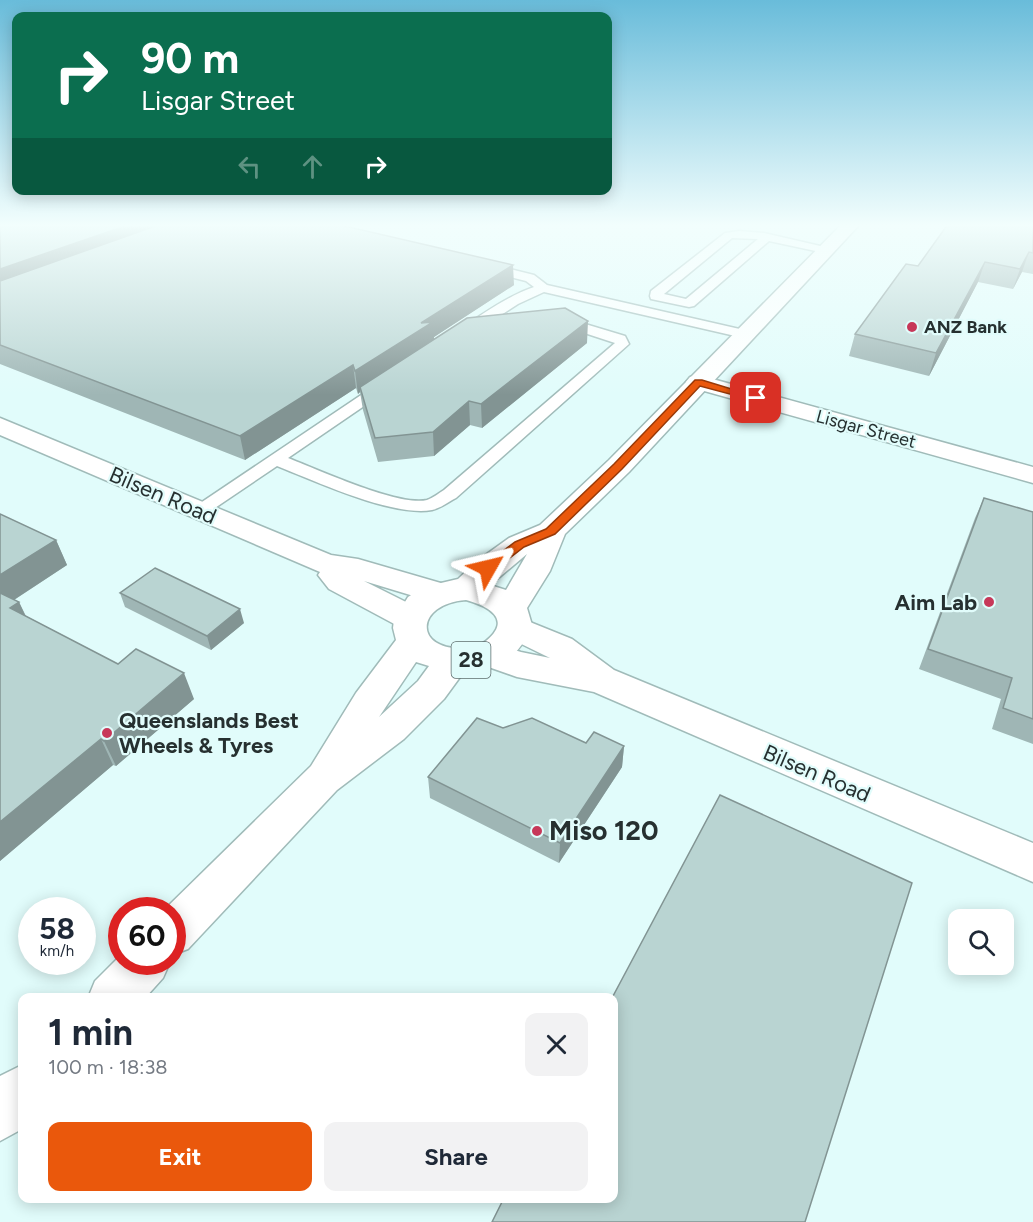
<!DOCTYPE html>
<html lang="en">
<head>
<meta charset="utf-8">
<style>
  :root { --surface:#fff; --page:#f2f2f3; --text:#1f2937; --muted:#747a83; --accent:#ea580c }
  body { margin:0; font-family:Figtree,sans-serif; background:var(--page); color:var(--text); height:100vh; display:flex; flex-direction:column; font-size:22px; white-space:nowrap }
  * { box-sizing:border-box; margin:0 }
  p { font-size:20px; color:var(--muted) }
  .icon { flex:none; width:33px; height:33px; fill:none; stroke:currentColor; stroke-width:2; stroke-linecap:round; stroke-linejoin:round }
  .map { position:relative; flex:1; overflow:hidden }
  .panel { position:absolute; left:18px; top:993px; width:600px; height:210px; display:flex; flex-direction:column; background:var(--surface); border-radius:12px; box-shadow:0 3px 15px #0003 }
  .panel>* { flex:none }
  .top-card { position:absolute; left:12px; top:12px; width:600px; height:183px; border-radius:12px; box-shadow:0 3px 15px #0003; background:#0b6e4f; color:#fff; overflow:hidden }
  .fabs { position:absolute; left:948px; top:909px; display:grid; gap:12px }
  .fabs a { display:grid; place-items:center; width:66px; height:66px; border-radius:12px; background:var(--surface); box-shadow:0 3px 15px #0003; font-size:30px }
  .speed { position:absolute; left:18px; top:897px; display:flex; gap:12px; font-size:30px; font-weight:700; text-align:center }
  .speed>* { display:grid; place-content:center; width:78px; height:78px; border-radius:50%; background:var(--surface); box-shadow:0 3px 15px #0003; line-height:1 }
  .speed small { font-size:15px; font-weight:400 }
  .speed .limit { border:9px solid #d22; background:#fff; color:#111 }
  .pin { position:absolute; display:grid; place-items:center; width:51px; height:51px; color:#fff; margin:-26px; border-radius:12px; box-shadow:0 3px 9px #0006 }
  .me { position:absolute; width:66px; margin:-33px; rotate:53deg; stroke-linejoin:round; filter:drop-shadow(0 0 4px #0008) }
  .turn { display:flex; align-items:center; gap:21px; height:126px; padding:0 30px; font-size:27px }
  .turn .icon { width:78px; height:78px; stroke-width:2.5 }
  .turn b { display:block; font-size:42px; line-height:51px }
  .lanes { display:flex; align-items:center; height:57px; padding:0 30px; background:#0003; justify-content:center; gap:30px; direction:ltr }
  .lanes .off { opacity:.35 }
  .round { display:grid; place-items:center; flex:none; width:63px; height:63px; border-radius:12px; background:var(--page) }
  .overview { display:flex; align-items:center; justify-content:space-between; height:102px; padding:0 30px }
  h1 { font-size:36px; font-weight:700; line-height:45px }
  .button { display:flex; gap:12px; margin-top:auto; padding:12px 30px }
  .button a { flex:1; height:69px; border-radius:12px; background:var(--accent); color:#fff; font-size:24px; font-weight:700; line-height:69px; text-align:center }
  .button a+a { background:var(--page); color:var(--text) }
  .map>svg:first-child { display:block }
  .lines { fill:none; stroke-linecap:round; stroke-linejoin:round }
  .service-casing { stroke:#a0bbb9; stroke-width:3 }
  .minor-casing { stroke:#a0bbb9; stroke-width:3 }
  .tertiary-casing { stroke:#a0bbb9; stroke-width:3 }
  .primary-casing { stroke:#a0bbb9; stroke-width:3 }
  .service { fill:#fff; fill-rule:evenodd }
  .minor { fill:#fff; fill-rule:evenodd }
  .tertiary { fill:#fff; fill-rule:evenodd }
  .primary { fill:#fff; fill-rule:evenodd }
  .wall { fill:#9fb6b5 }
  .shaded-wall { fill:#829493 }
  .building { fill:#b9d4d2; stroke:#829493; stroke-width:1.5 }
  .route { fill:#ea580c; stroke:#983908; stroke-width:1.5 }
  .poi-dot { fill:#c73859; stroke:#e1fcfb; stroke-width:2 }
  .labels { text-anchor:middle; stroke-width:4.5; stroke-linejoin:round; paint-order:stroke }
  .far-poi-label { font-size:18px; font-weight:bold; fill:#263030; stroke:#e1fcfb; text-anchor:start }
  .far-street-label { font-size:18px; fill:#263030; stroke:#e1fcfb }
  .shield { fill:#e1fcfb; stroke:#5e6d6d; stroke-width:1.5 }
  .shield-label { font-size:21px; font-weight:bold; fill:#263030 }
  .street-label { font-size:22px; fill:#263030; stroke:#e1fcfb }
  .poi-label { font-size:22px; font-weight:bold; fill:#263030; stroke:#e1fcfb; text-anchor:end }
  .near-poi-label { font-size:27px; font-weight:bold; fill:#263030; stroke:#e1fcfb; text-anchor:start }
</style>
</head>
<body>
<div class="map">
<svg width="1033" height="1222" viewBox="0 0 1033 1222">
  <rect width="100%" height="100%" fill="#e1fcfb"/>
  <g class="lines">
    <defs>
      <path id="service" d="M739 231 764 233 829 248 831 250 825 253 769 241 694 306 689 307 651 299 650 296 651 291 725 233ZM732 238 758 239 686 299 664 294Z
        M486 263 534 275 547 285 744 330 751 334 744 338 544 292 518 304 473 333H463L461 330 463 327C486 312 508 296 534 287L526 281 482 270V264Z
        M562 317 625 336 629 344 456 498C448 502 441 508 432 510 392 517 315 481 277 466L206 514H192L190 510 379 383H389L392 386 389 389 288 458C317 469 399 507 427 500 433 498 439 493 444 490L615 343 557 324 555 321Z"/>
      <path id="minor" d="M698 375 1033 467V483L690 387 686 382 690 377Z"/>
      <path id="tertiary" d="M0 418 331 555 358 559 451 586 456 593 451 600 440 604 364 581 422 610 427 618 422 626 410 629 398 626 329 589 318 575 320 572 0 435Z
        M515 616 572 639 614 670 1033 843V882L594 692 517 677 480 664 475 655 480 646 492 643 521 652 550 658 503 635 498 627 503 619Z"/>
      <path id="primary" d="M842 224H860L629 472 565 534 550 571 527 608 532 625C519 658 498 671 463 673L444 699 404 739 337 790 188 949 172 955V910H164L311 766 356 693 396 640 393 628 394 620 408 597 424 587 458 579 477 561 509 538 540 525 609 460ZM527 554 506 590 490 585ZM466 600C488 606 513 619 486 641 480 646 472 648 464 648 414 651 414 604 466 600ZM416 662 429 666 418 681 379 717Z
        M122 954V962H170L163 978 145 998H88L95 981Z
        M22 1065V1129L0 1141V1076Z"/>
    </defs>
    <use href="#service" class="service-casing"/>
    <use href="#minor" class="minor-casing"/>
    <use href="#tertiary" class="tertiary-casing"/>
    <use href="#primary" class="primary-casing"/>
    <use href="#service" class="service"/>
    <use href="#minor" class="minor"/>
    <use href="#tertiary" class="tertiary"/>
    <use href="#primary" class="primary"/>
  </g>
  <path class="wall" d="M0 224 514 285 434 337V339L587 343 482 428 470 425 434 456 378 462 363 410 360 392 358 394 356 388 245 460 0 364Z
    M1033 224V274L1022 272 1013 289 978 282 929 376 849 356 855 334 918 266Z
    M984 498 1033 512V744L992 729 1001 699 919 669 975 518Z
    M0 514 56 540 67 565 14 600 19 602 26 616 118 664 194 699 116 766 113 765 0 861Z
    M120 593 244 623 211 650 125 607Z
    M503 728 586 743 624 746 622 767 559 863 430 798 428 777Z"/>
  <path class="shaded-wall" d="M131 224H189L0 292V269Z
    M1029 252 1022 272 1013 289 1020 269Z
    M985 262 978 282 929 376 936 353Z
    M513 265 514 285 434 337V343L360 387V392L358 394 355 371 421 323Z
    M588 321 587 343 482 428 481 404Z
    M353 365 356 388 245 460 240 436Z
    M469 401 470 425 434 456 433 432Z
    M56 540 67 565 0 609V575Z
    M19 602 31 628 10 608Z
    M240 609 244 623 211 650 207 636Z
    M184 673 194 699 116 766 104 741Z
    M101 739 113 765 0 861V822Z
    M624 746 622 767 559 863 560 843Z"/>
  <path class="building" d="M0 224H131L0 269Z
    M161 224H336L513 265 421 323 433 322 355 371 353 365 240 436 0 345V281Z
    M948 224H1033V253L1029 252 1020 269 985 262 936 353 855 334 906 264 918 266Z
    M565 308 588 321 481 404 469 401 433 432 375 438 360 387 467 318Z
    M984 498 1033 512V719L1003 708 1012 678 928 649Z
    M0 514 56 540 0 575Z
    M155 568 240 609 207 636 120 593Z
    M0 593 19 602 10 608 118 664 136 649 184 673 104 741 101 739 0 822Z
    M477 718 503 728 532 718 586 743 594 732 624 746 560 843 428 777Z
    M720 795 912 883 805 1222H492L504 1198H614V998H612Z"/>
  <linearGradient id="sky" x2="0" y2="1"><stop stop-color="#69bcda"/><stop offset="0.57" stop-color="#f2fefd"/><stop offset="1" stop-color="#f2fefd" stop-opacity="0"/></linearGradient>
  <rect width="1033" height="395" fill="url(#sky)"/>
  <path class="route" d="M695 380H702L761 398 756 401 700 386 622 469 555 534 524 547 493 571H484L482 568 484 565 515 542 546 529 614 464Z"/>
  <g class="poi-dot">
    <circle cx="912" cy="327" r="6"/>
    <circle cx="989" cy="602" r="6"/>
    <circle cx="107" cy="733" r="6"/>
    <circle cx="537" cy="831" r="6"/>
  </g>
  <g class="labels">
    <g class="far-poi-label">
      <text x="924" y="333">ANZ Bank</text>
    </g>
    <g class="far-street-label">
      <text transform="translate(866 429) rotate(15)" y="6">Lisgar Street</text>
    </g>
    <rect class="shield" x="451.5" y="642" width="39" height="36" rx="4.5"/>
    <g class="shield-label">
      <text x="471" y="667">28</text>
    </g>
    <g class="street-label">
      <text transform="translate(163 495) rotate(23)" y="8">Bilsen Road</text>
      <text transform="translate(817 773) rotate(23)" y="8">Bilsen Road</text>
    </g>
    <g class="poi-label">
      <text x="977" y="610">Aim Lab</text>
      <text x="119" y="728" text-anchor="start">Queenslands Best<tspan x="119" dy="25">Wheels &amp; Tyres</tspan></text>
    </g>
    <g class="near-poi-label">
      <text x="549" y="840">Miso 120</text>
    </g>
  </g>
</svg>
<div class="fabs">
<a><svg class="icon" aria-label="search" viewBox="0 0 24 24"><circle cx="10" cy="10" r="6"/><path d="M15 15l6 6"/></svg></a>
</div>
<div class="speed"><div>58<small>km/h</small></div><div class="limit">60</div></div>
<div class="pin" style="left:756px;top:398px;background:#d93025"><svg class="icon" aria-label="arrive" viewBox="0 0 24 24"><path d="M6 21V4h12l-3 4 3 4H6"/></svg></div>
<svg class="me" style="left:488px;top:568px" viewBox="-20 -20 40 40"><path d="M0-17L14 15 0 8-14 15z" fill="#ea580c" stroke="#fff" stroke-width="4"/></svg>
<div class="top-card">
<div class="turn"><svg class="icon" aria-label="right" viewBox="0 0 24 24"><path d="M7 20v-9h11M14 6l5 5-5 5"/></svg><div><b>90 m</b>Lisgar Street</div></div>
<div class="lanes"><svg class="icon off" aria-label="left" viewBox="0 0 24 24"><path d="M17 20v-9H6M10 6l-5 5 5 5"/></svg><svg class="icon off" aria-label="ahead" viewBox="0 0 24 24"><path d="M12 20V5M6 11l6-6 6 6"/></svg><svg class="icon" aria-label="right" viewBox="0 0 24 24"><path d="M7 20v-9h11M14 6l5 5-5 5"/></svg></div>
</div>
<section class="panel">
<div class="overview"><div><h1>1 min</h1><p>100 m · 18:38</p></div><a class="round"><svg class="icon" aria-label="close" viewBox="0 0 24 24"><path d="M6 6l12 12M18 6L6 18"/></svg></a></div>
<div class="button"><a>Exit</a><a>Share</a></div>
</section>
</div>
</body>
</html>
